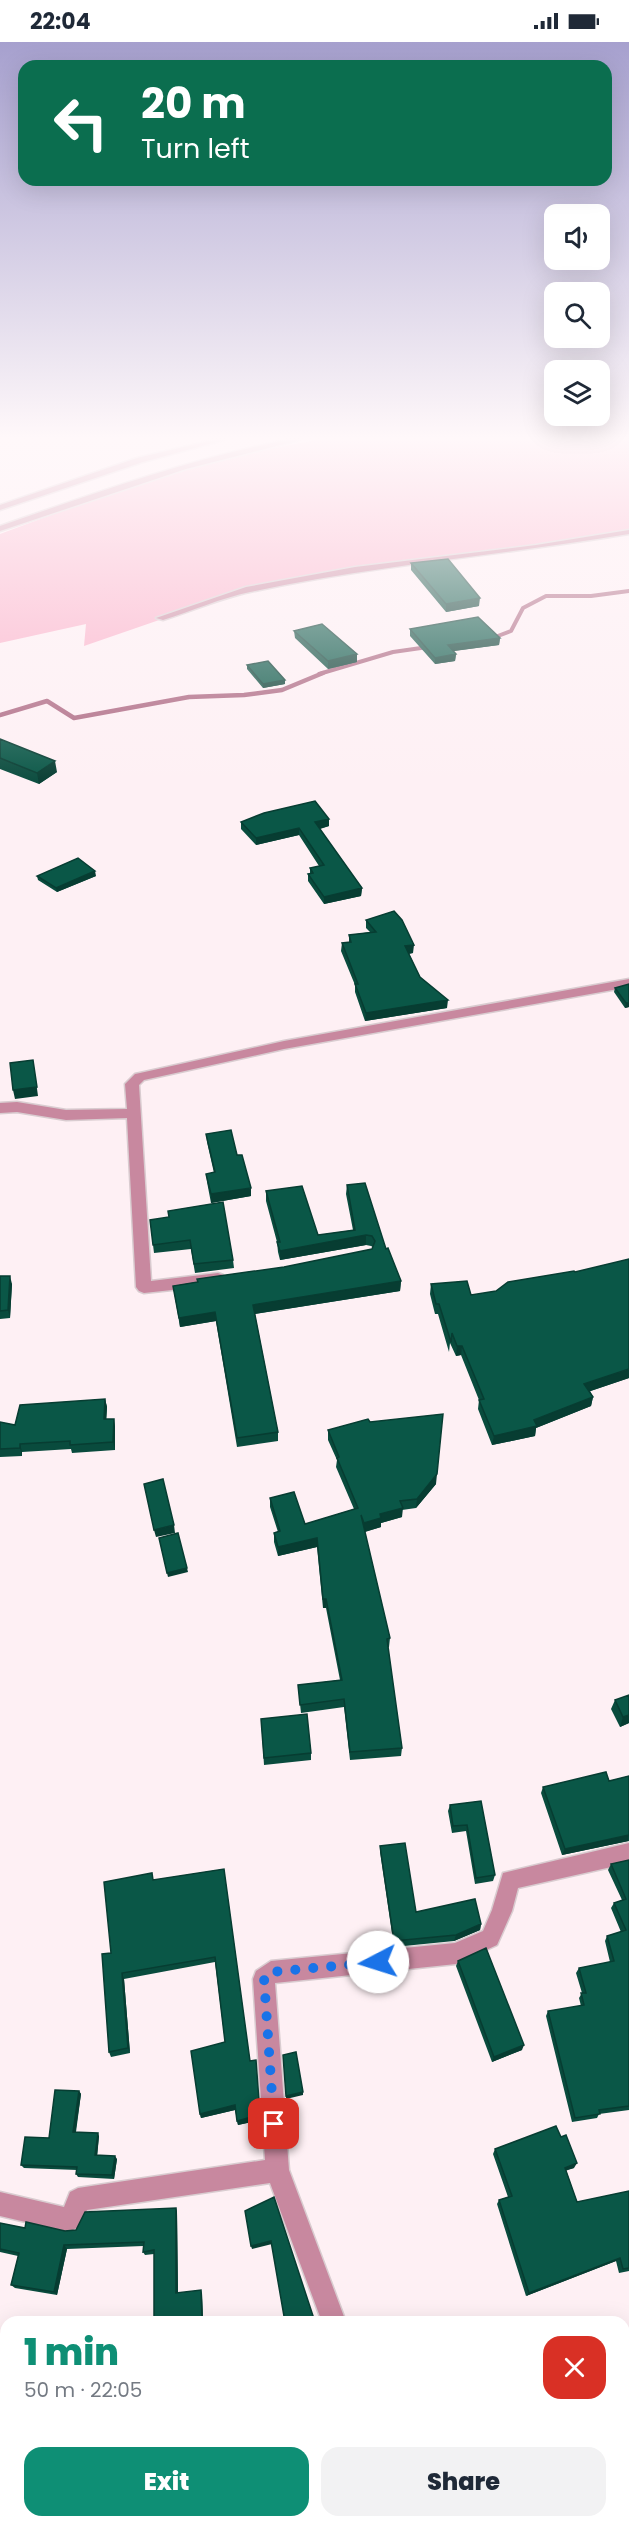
<!DOCTYPE html>
<html lang="en">
<head>
<meta charset="utf-8">
<style>
  :root { --surface:#fff; --page:#f2f2f3; --text:#1f2937; --muted:#747a83; --accent:#0e8f75 }
  body { margin:0; font-family:Poppins,sans-serif; background:var(--page); color:var(--text); height:100vh; display:flex; flex-direction:column; font-size:22px; white-space:nowrap }
  * { box-sizing:border-box; margin:0 }
  p { font-size:20px; color:var(--muted) }
  .icon { flex:none; width:33px; height:33px; fill:none; stroke:currentColor; stroke-width:2; stroke-linecap:round; stroke-linejoin:round }
  .map { position:relative; flex:1; overflow:hidden }
  .details { position:absolute; left:0px; top:2274px; width:630px; height:212px; display:flex; flex-direction:column; background:var(--surface); border-radius:18px 18px 0 0; box-shadow:0 6px 24px #0002 }
  .details>* { flex:none }
  .banner { position:absolute; left:18px; top:18px; width:594px; height:126px; border-radius:18px; box-shadow:0 6px 24px #0002; background:#0b6e4f; color:#fff; overflow:hidden }
  .fabs { position:absolute; left:544px; top:162px; display:grid; gap:12px }
  .fabs a { display:grid; place-items:center; width:66px; height:66px; border-radius:12px; background:var(--surface); box-shadow:0 6px 24px #0002; font-size:30px }
  .pin { position:absolute; display:grid; place-items:center; width:51px; height:51px; color:#fff; margin:-26px; border-radius:12px; box-shadow:0 3px 9px #0006 }
  .me { position:absolute; width:66px; margin:-33px; rotate:265deg; stroke-linejoin:round; filter:drop-shadow(0 0 4px #0008) }
  .turn { display:flex; align-items:center; gap:21px; height:126px; padding:0 24px; font-size:27px }
  .turn .icon { width:78px; height:78px; stroke-width:2.5 }
  .turn b { display:block; font-size:42px; line-height:51px }
  .round { display:grid; place-items:center; flex:none; width:63px; height:63px; border-radius:18px; background:var(--page) }
  .summary { display:flex; align-items:center; justify-content:space-between; height:102px; padding:0 24px }
  h1 { font-size:36px; font-weight:800; line-height:45px; color:var(--accent) }
  .action { display:flex; gap:12px; margin-top:auto; padding:12px 24px }
  .action a { flex:1; height:69px; border-radius:18px; background:var(--accent); color:#fff; font-size:24px; font-weight:800; line-height:69px; text-align:center }
  .action a+a { background:var(--page); color:var(--text) }
  .status { display:flex; justify-content:space-between; align-items:center; height:42px; padding:0 30px; background:var(--surface); direction:ltr }
  .status svg { height:16px; fill:currentColor }
  .map>svg:first-child { display:block }
  .green { fill:#fab0c9 }
  .lines { fill:none; stroke-linecap:round; stroke-linejoin:round }
  .stream-far1 { stroke:#ad6882; stroke-width:4 }
  .stream { stroke:#ad6882; stroke-width:4.5 }
  .minor-casing { stroke:#d9ccd0; stroke-width:3 }
  .minor { fill:#c8889f; fill-rule:evenodd }
  .wall { fill:#094b3d }
  .shaded-wall { fill:#073d32 }
  .building { fill:#0a5747; stroke:#073d32; stroke-width:1.5 }
  .route { stroke:#1a73e8; stroke-width:10; stroke-dasharray:0 18 }
</style>
</head>
<body>
<div class="status"><b>22:04</b><svg viewBox="0 0 49 12"><path d="M0 12V9h3v3zM5 12V6h3v6zM10 12V3h3v9zM15 12V0h3v12zM26 1h20v11H26zM47 4h2v5h-2z"/></svg></div>
<div class="map">
<svg width="629" height="2485" viewBox="0 0 629 2485">
  <rect width="100%" height="100%" fill="#fef0f4"/>
  <path class="green" d="M317 398H629V490L536 505 444 515 246 548 84 604 86 582 0 601V492L94 457 231 414Z"/>
  <g class="lines">
    <path class="stream-far1" d="M490 597 511 589 523 566 546 554H591L629 549
      M319 632 393 610 428 605"/>
    <path class="stream" d="M0 673 47 659 74 676 189 655 244 653 282 648 323 631"/>
    <defs>
      <path id="minor" d="M213 398H224L143 420 0 468V463L137 416Z
        M287 398H300L186 427 0 489V484C95 451 189 417 287 398Z
        M629 488V492C503 513 375 523 250 550 221 556 192 569 163 578L156 576 246 545 355 525 536 503Z
        M629 937V945L284 1007 144 1038 139 1043 151 1239 218 1231 223 1233 225 1237 223 1241 218 1243 144 1251 139 1249 136 1245 127 1076 66 1078 17 1070 0 1071V1061L17 1060 66 1068 127 1067 125 1042 135 1032 140 1031 284 999Z
        M629 1801V1821L518 1846 512 1869 497 1903 456 1922 275 1941 289 2128 346 2280H322L270 2141 87 2168 81 2184 68 2190 0 2174V2150L64 2165 70 2150 78 2146 265 2118 253 1937 256 1929 271 1919 455 1901 483 1889 492 1868 503 1831Z"/>
    </defs>
    <use href="#minor" class="minor-casing"/>
    <use href="#minor" class="minor"/>
  </g>
  <path class="wall" d="M411 521 479 564 446 570 411 528Z
    M410 587 500 596 499 603 453 609 456 612 455 619 435 622 410 594Z
    M294 589 357 620 328 627 295 596Z
    M247 623 285 638V642L263 646 247 627Z
    M0 697 57 730 39 742 0 727Z
    M329 777V784L320 787 362 846 361 854 324 862 308 839V832L310 831V826L319 824 299 793 256 803 241 787V780Z
    M37 834H96L57 850 38 838Z
    M366 878 413 911 409 912 420 935 447 966 365 979 355 950V943L341 909 342 901 349 900V893L370 890 366 886Z
    M615 946 629 965 625 966 614 950Z
    M206 1092 237 1113 251 1154 211 1161 207 1140 206 1132 214 1131 207 1100Z
    M347 1143 386 1207 401 1239 400 1249 255 1272 278 1390V1399L237 1405 216 1279 180 1285 173 1244 284 1225 372 1207 373 1205 371 1204 366 1203 280 1218 278 1210 277 1200 266 1159V1149L318 1193 353 1188 346 1152Z
    M150 1178 233 1218 234 1226 195 1231 191 1207 154 1211Z
    M0 1234 12 1242 10 1276 0 1277Z
    M431 1242 471 1253 629 1336 590 1349 593 1355 591 1364 536 1386 535 1394 492 1403 478 1367 479 1358 461 1313 456 1314 450 1301 449 1310 438 1272H435L430 1252Z
    M105 1357 107 1365 106 1377H114L115 1385V1408L72 1411 71 1407 22 1410V1414L0 1415V1380L15 1383Z
    M370 1380 436 1442 416 1466 402 1468V1475L381 1481V1485L365 1490 390 1596 389 1605H388L402 1706 401 1714 350 1718 344 1665 301 1671 298 1643 340 1638 326 1566H323L317 1505 278 1514 274 1500V1491L278 1490 270 1465V1456L305 1482 354 1467 336 1425 337 1418 328 1398V1388Z
    M615 1658 629 1681 620 1685 611 1667Z
    M261 1677 311 1711V1718L264 1723Z
    M629 1734V1799L562 1813 541 1751 543 1745 609 1739Z
    M481 1759 495 1833 493 1839 475 1842 466 1789 452 1791 448 1769 450 1763Z
    M380 1804 416 1870 481 1882 480 1888 454 1899 394 1905 380 1810Z
    M629 1818V2068L599 2072 597 2076 572 2080 546 1974 548 1969 581 1964 579 1956 582 1951 576 1931 579 1926 610 1920 605 1899 607 1894 621 1890 611 1866 614 1861 622 1858 608 1828 611 1822Z
    M224 1827 250 2019 259 2063H257L260 2078 238 2083 235 2068 201 2076 200 2072 225 2000 215 1920 124 1937 130 2011 111 2015 109 2010 111 1911 153 1838Z
    M458 1919 522 2008 492 2020 456 1924Z
    M79 2049 81 2052 76 2090 99 2094 97 2113 117 2117 114 2137 78 2135 76 2132 77 2128 24 2126 21 2123 49 2096Z
    M561 2095 574 2126 566 2128 577 2160 629 2149V2229L619 2231 616 2219 526 2254 497 2162 499 2158 508 2155 493 2112 495 2107Z
    M176 2166 177 2170 178 2251H202L203 2280H154V2212L145 2213 143 2210V2204L67 2207 57 2253 15 2246 11 2243 18 2214 0 2210V2181L25 2186 65 2189 76 2188Z
    M624 2327 629 2410 624 2411Z
    M6 2480H25L0 2485Z"/>
  <path class="shaded-wall" d="M480 556 479 564 446 570V562Z
    M500 596 499 603 447 610 448 603Z
    M357 612V620L328 627V619Z
    M456 612 455 619 435 622V616Z
    M285 638V642L263 646V642Z
    M55 719 57 730 39 742 37 731Z
    M329 777V784L315 788V780Z
    M299 786V793L256 803V796Z
    M95 829 96 834 57 850 56 846Z
    M362 846 361 854 324 862V855Z
    M414 903 413 911 404 912 405 904Z
    M448 958 447 966 365 979 366 971Z
    M626 961H629V965L625 966Z
    M33 1018 38 1054 15 1057 13 1048Z
    M251 1146V1154L211 1161V1152Z
    M366 1193V1203L280 1218V1209Z
    M10 1234 12 1242 10 1276 8 1268Z
    M401 1239 400 1249 254 1272 253 1263Z
    M215 1270 216 1279 180 1285 179 1276Z
    M457 1304H462L461 1313 456 1314Z
    M629 1327V1336L582 1352 584 1342Z
    M593 1355 591 1364 536 1386 535 1394 492 1403 494 1394Z
    M105 1357 107 1365 106 1385 104 1377Z
    M114 1377 115 1385V1408L113 1400Z
    M20 1402 22 1410V1414L20 1406Z
    M437 1432 436 1442 416 1466 417 1457Z
    M403 1466 402 1475 381 1481V1485L364 1490V1481L380 1472Z
    M174 1483 175 1491 156 1495 154 1488Z
    M317 1496V1505L278 1514V1505Z
    M187 1526 188 1530 168 1535 167 1531Z
    M323 1557H326V1566H323Z
    M629 1673V1681L620 1685 623 1675Z
    M629 1793 628 1799 562 1813 565 1807Z
    M481 1882 480 1888 454 1899 456 1893Z
    M122 1931 124 1937 130 2011 128 2006Z
    M524 2003 522 2008 492 2020 494 2015Z
    M79 2049 81 2052 75 2093 73 2090Z
    M303 2050V2053L286 2057V2054Z
    M235 2063V2068L201 2076 200 2072Z
    M259 2073 260 2078 238 2083 237 2079Z
    M98 2091 99 2094 97 2116 95 2113Z
    M115 2114 117 2117 114 2137 112 2133Z
    M577 2121 574 2126 562 2130 565 2126Z
    M176 2166 177 2170 178 2254 176 2251Z
    M271 2199 272 2202 252 2207 251 2204Z
    M64 2203 67 2207 57 2253 54 2250Z
    M620 2216 616 2219 526 2254 529 2251Z
    M201 2248 202 2251 203 2280H202Z"/>
  <path class="building" d="M448 517 480 556 446 562 411 521Z
    M478 575 500 596 448 603 456 612 435 616 410 587Z
    M322 582 357 612 328 619 294 589Z
    M268 619 285 638 263 642 247 623Z
    M0 697 55 719 37 731 0 716Z
    M315 759 329 777 315 780 362 846 324 855 308 832 313 831 310 826 324 823 299 786 256 796 241 780 264 771Z
    M78 816 95 829 56 846 37 834Z
    M394 869 402 878 414 903 405 904 420 935 448 958 366 971 355 942H358L342 901 351 900 349 893 376 890 366 878Z
    M629 942V961H626L615 946Z
    M33 1018 37 1045 13 1048 10 1021Z
    M231 1088 237 1113H242L251 1146 211 1152 206 1132 215 1130 206 1092Z
    M365 1141 386 1207 388 1206 401 1239 253 1263 278 1390 237 1396 215 1270 179 1276 173 1244 198 1240 197 1237 284 1225 372 1207 375 1199 372 1194 366 1193 280 1209 277 1200H280L266 1149 302 1144 318 1193 355 1188 347 1143Z
    M223 1160 233 1218 194 1222 190 1198 153 1203 150 1178 169 1175 168 1169Z
    M629 1217V1327L584 1342 593 1355 534 1378 537 1384 494 1394 479 1358 484 1357 462 1304H457L452 1291 451 1300 439 1262H436L431 1242 467 1239 471 1253 496 1249 508 1240 574 1229 575 1230Z
    M0 1234H10L8 1268 0 1269Z
    M105 1357 104 1377H114L113 1400 70 1403V1399L20 1402V1406L0 1407V1380L15 1383 20 1363Z
    M443 1372 437 1432 417 1457 400 1459 403 1466 380 1472 381 1476 364 1481 361 1473 390 1596 387 1597 402 1706 350 1710 344 1657 300 1663 298 1643 342 1638 326 1557H323L317 1496 278 1505 274 1491 280 1489 270 1456 294 1450 305 1482 358 1466 337 1416 339 1415 328 1388 368 1377 370 1380Z
    M163 1437 174 1483 154 1488 144 1442Z
    M178 1491 187 1526 167 1531 159 1496Z
    M629 1653V1673L623 1675 615 1658Z
    M307 1672 311 1711 264 1716 261 1677Z
    M606 1730 609 1739 629 1734V1793L565 1807 543 1745Z
    M481 1759 495 1833 476 1836 467 1783 453 1784 450 1763Z
    M405 1801 416 1870 475 1857 481 1882 456 1893 394 1899 380 1804Z
    M629 1818V2064L599 2068 600 2072 575 2076 548 1969 584 1963 581 1951H586L579 1926 614 1919 607 1894 626 1888 614 1861 626 1857 611 1822Z
    M224 1827 250 2019 256 2018 259 2059H257L259 2073 237 2079 235 2063 200 2072 191 2009 225 2000 215 1915 122 1931 128 2006 109 2010 102 1912 111 1911 104 1840 152 1831 153 1838Z
    M486 1906 524 2003 494 2015 458 1919Z
    M296 2010 303 2050 286 2054 283 2013Z
    M55 2048 79 2049 73 2090 98 2091 95 2113 115 2114 112 2133 76 2132 77 2125 21 2123 25 2095 49 2096Z
    M556 2084 561 2095 566 2093 577 2121 565 2126 577 2160 629 2149V2226L623 2227 620 2216 529 2251 499 2158 512 2154 495 2107Z
    M274 2155 315 2280H285L271 2199 251 2204 245 2169Z
    M176 2166V2251L201 2248 202 2280H154V2208L143 2210 144 2200 64 2203 54 2250 11 2243 19 2211 0 2207V2181L25 2186 26 2180 65 2189 76 2188 85 2170Z
    M0 2308H6V2480H21L0 2485Z
    M629 2326V2410L627 2411 624 2396V2327Z
    M89 2480H210L211 2485H89Z
    M271 2480H359V2485H271Z"/>
  <linearGradient id="sky" x2="0" y2="1"><stop stop-color="#a6a0ce"/><stop offset="0.53" stop-color="#fff8fa"/><stop offset="1" stop-color="#fff8fa" stop-opacity="0"/></linearGradient>
  <rect width="629" height="746" fill="url(#sky)"/>
  <g class="lines">
    <path class="route" d="M274 2082 264 1936 271 1930 378 1920"/>
  </g>
</svg>
<div class="fabs">
<a><svg class="icon" aria-label="sound" viewBox="0 0 24 24"><path d="M4 9h4l5-4v14l-5-4H4zM17 9q2 3 0 6"/></svg></a>
<a><svg class="icon" aria-label="search" viewBox="0 0 24 24"><circle cx="10" cy="10" r="6"/><path d="M15 15l6 6"/></svg></a>
<a><svg class="icon" aria-label="layers" viewBox="0 0 24 24"><path d="M12 4l9 5-9 5-9-5zM3 14l9 5 9-5"/></svg></a>
</div>
<div class="pin" style="left:274px;top:2082px;background:#d93025"><svg class="icon" aria-label="arrive" viewBox="0 0 24 24"><path d="M6 21V4h12l-3 4 3 4H6"/></svg></div>
<svg class="me" style="left:378px;top:1920px" viewBox="-20 -20 40 40"><circle r="19" fill="#fff"/><path d="M0-13L10 11 0 6-10 11z" fill="#1a73e8"/></svg>
<div class="banner">
<div class="turn"><svg class="icon" aria-label="left" viewBox="0 0 24 24"><path d="M17 20v-9H6M10 6l-5 5 5 5"/></svg><div><b>20 m</b>Turn left</div></div>
</div>
<section class="details">
<div class="summary"><div><h1>1 min</h1><p>50 m · 22:05</p></div><a class="round" style="background:#d93025;color:#fff"><svg class="icon" aria-label="close" viewBox="0 0 24 24"><path d="M6 6l12 12M18 6L6 18"/></svg></a></div>
<div class="action"><a>Exit</a><a>Share</a></div>
</section>
</div>
</body>
</html>
